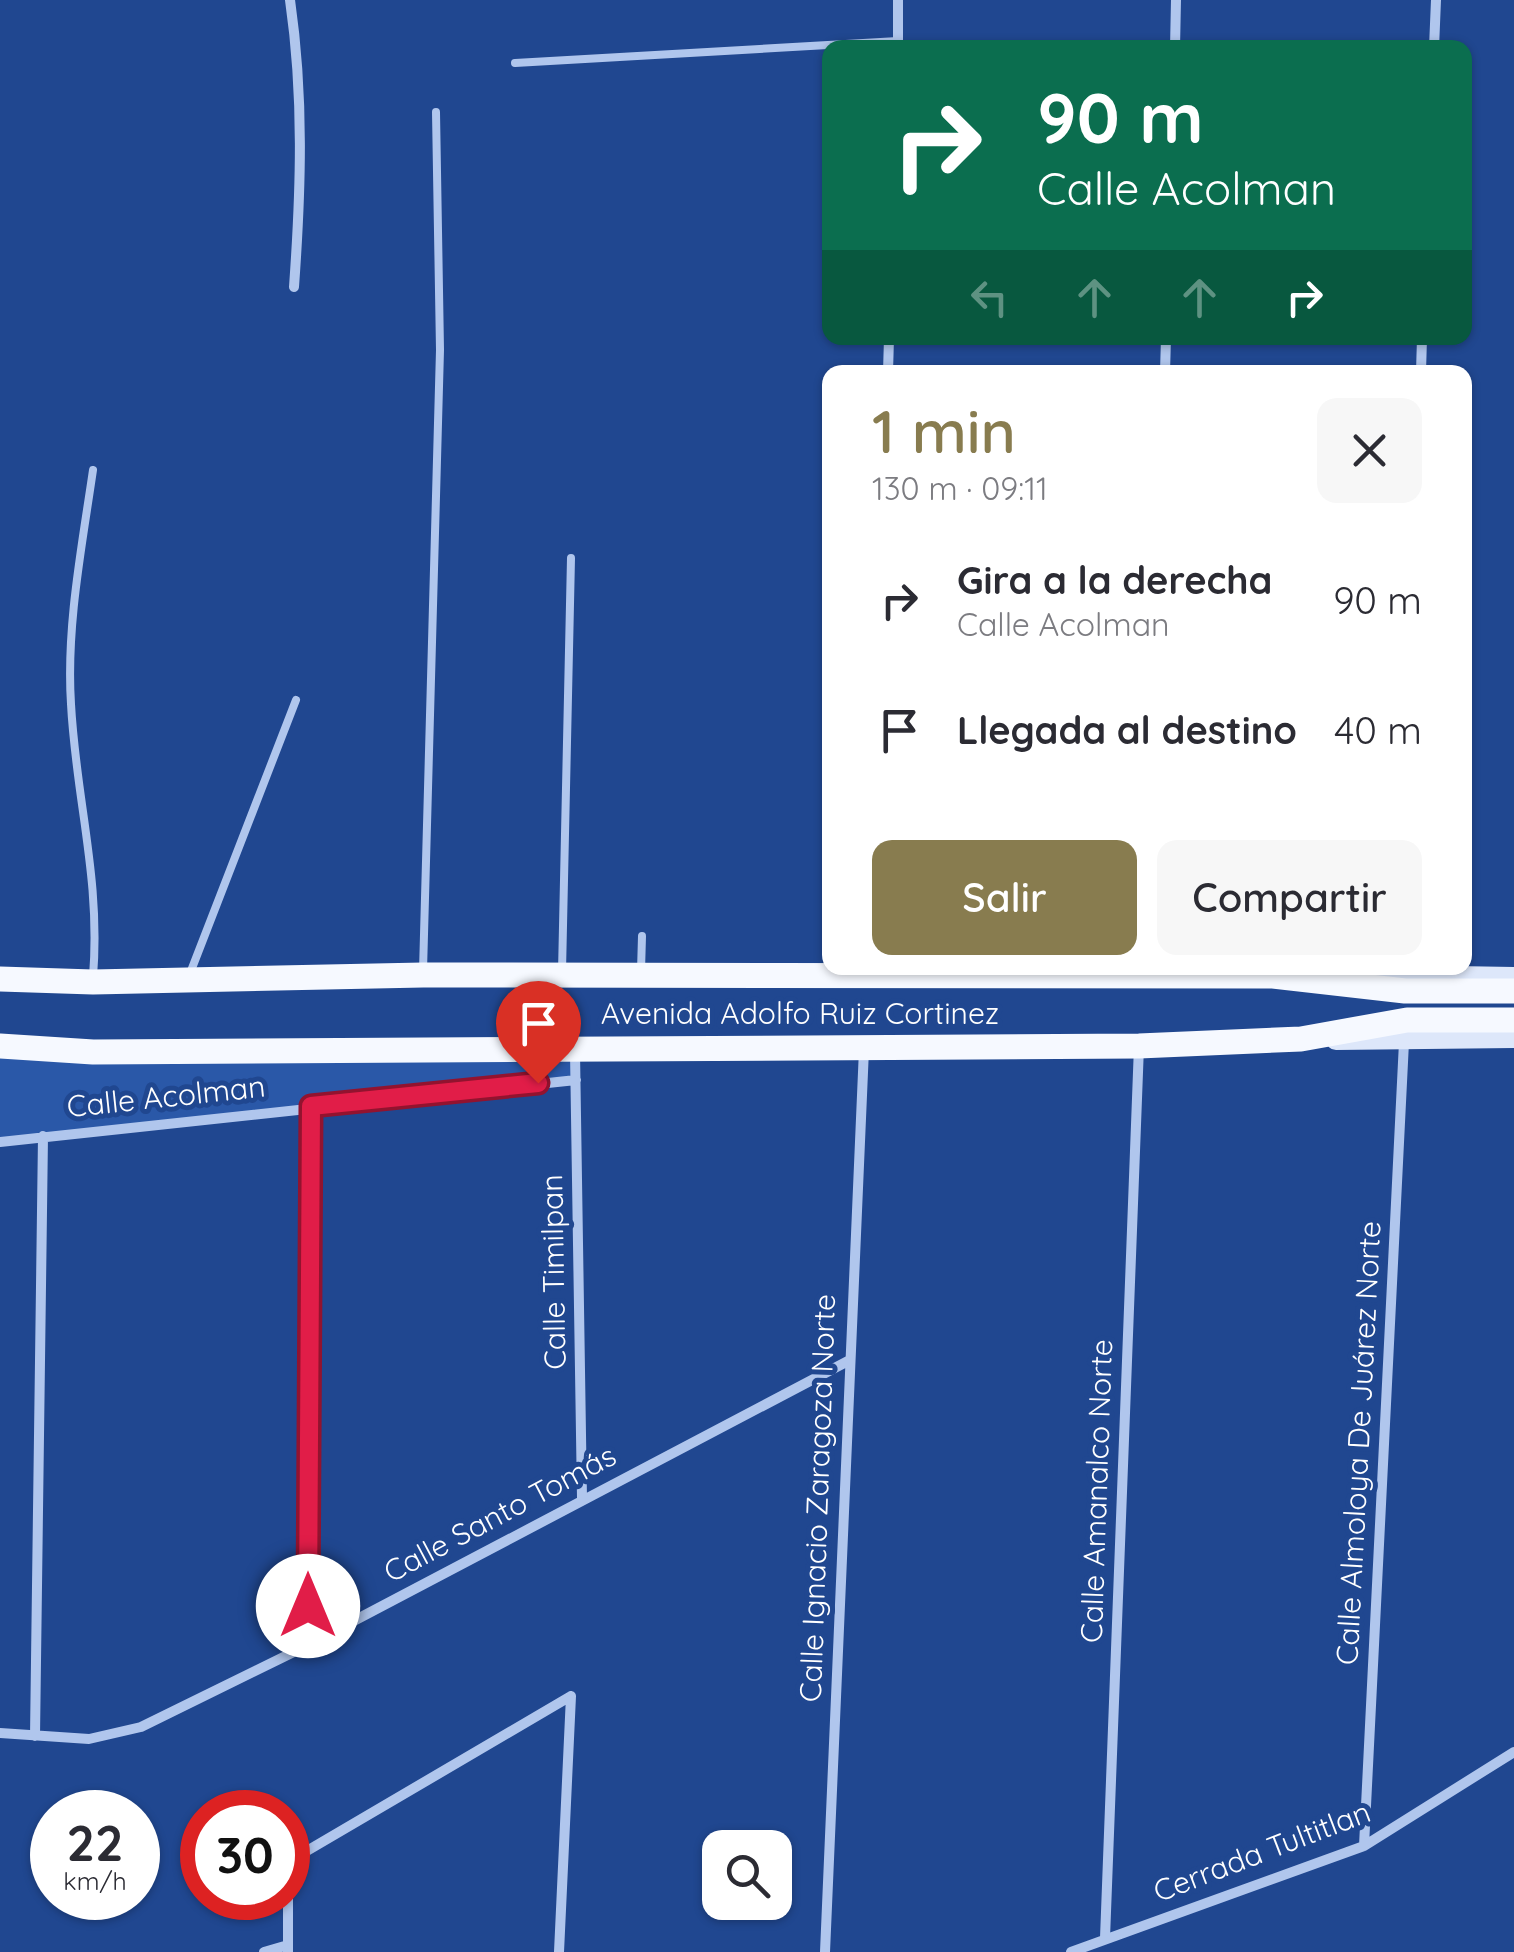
<!DOCTYPE html>
<html lang="es">
<head>
<meta charset="utf-8">
<style>
  :root { --surface:#fff; --page:#f7f7f7; --text:#2b2b33; --muted:#7c7c81; --accent:#887c4f }
  body { margin:0; font-family:Quicksand,sans-serif; background:var(--page); color:var(--text); height:100vh; display:flex; flex-direction:column; font-size:38px; white-space:nowrap }
  * { box-sizing:border-box; margin:0 }
  p { font-size:32px; color:var(--muted) }
  .icon { flex:none; width:55px; height:55px; fill:none; stroke:currentColor; stroke-width:2; stroke-linecap:round; stroke-linejoin:round }
  .map { position:relative; flex:1; overflow:hidden }
  .drawer { position:absolute; left:822px; top:365px; width:650px; height:610px; display:flex; flex-direction:column; background:var(--surface); border-radius:20px; box-shadow:0 2px 8px #0004 }
  .drawer>* { flex:none }
  .banner { position:absolute; left:822px; top:40px; width:650px; height:305px; border-radius:20px; box-shadow:0 2px 8px #0004; background:#0b6e4f; color:#fff; overflow:hidden }
  .buttons { position:absolute; left:702px; top:1830px; display:grid; gap:20px }
  .buttons a { display:grid; place-items:center; width:90px; height:90px; border-radius:20px; background:var(--surface); box-shadow:0 2px 8px #0004; font-size:50px }
  .speed { position:absolute; left:30px; top:1790px; display:flex; gap:20px; font-size:50px; font-weight:700; text-align:center }
  .speed>* { display:grid; place-content:center; width:130px; height:130px; border-radius:50%; background:var(--surface); box-shadow:0 2px 8px #0004; line-height:1 }
  .speed small { font-size:25px; font-weight:400 }
  .speed .limit { border:15px solid #d22; background:#fff; color:#111 }
  .pin { position:absolute; display:grid; place-items:center; width:85px; height:85px; color:#fff; margin:-102px -42px; border-radius:50% 50% 50% 0; rotate:-45deg; box-shadow:0 0 10px #0007 }
  .pin .icon { rotate:45deg }
  .me { position:absolute; width:110px; margin:-55px; rotate:0deg; stroke-linejoin:round; filter:drop-shadow(0 0 8px #0008) }
  .turn { display:flex; align-items:center; gap:35px; height:210px; padding:0 50px; font-size:45px }
  .turn .icon { width:130px; height:130px; stroke-width:2.5 }
  .turn b { display:block; font-size:70px; line-height:85px }
  .lanes { display:flex; align-items:center; height:95px; padding:0 50px; background:#0003; justify-content:center; gap:50px; direction:ltr }
  .lanes .off { opacity:.35 }
  .round { display:grid; place-items:center; flex:none; width:105px; height:105px; border-radius:20px; background:var(--page) }
  .headline { display:flex; align-items:center; justify-content:space-between; height:170px; padding:0 50px }
  h1 { font-size:60px; font-weight:600; line-height:75px; color:var(--accent) }
  .button { display:flex; gap:20px; margin-top:auto; padding:20px 50px }
  .button a { flex:1; height:115px; border-radius:20px; background:var(--accent); color:#fff; font-size:40px; font-weight:600; line-height:115px; text-align:center }
  .button a+a { background:var(--page); color:var(--text) }
  ul { padding:0; list-style:none }
  li { display:flex; align-items:center; gap:30px; height:130px; padding:0 50px }
  li div { flex:1 }
  li b { display:block; font-size:38px }
  li em { font-style:normal }
  .map>svg:first-child { display:block }
  .green { fill:#2a58a8 }
  .lines { fill:none; stroke-linecap:round; stroke-linejoin:round }
  .service { stroke:#b0c6ed; stroke-width:8 }
  .minor { stroke:#b0c6ed; stroke-width:10 }
  .secondary { stroke:#dde7fa; stroke-width:20 }
  .primary { stroke:#f6f9ff; stroke-width:25 }
  .route-casing { stroke:#92132f; stroke-width:25 }
  .route { stroke:#e11d48; stroke-width:18 }
  .labels { text-anchor:middle; stroke-width:10; stroke-linejoin:round; paint-order:stroke }
  .street-label { font-size:30px; fill:#fff; stroke:#204790 }
</style>
</head>
<body>
<div class="map">
<svg width="1514" height="1952" viewBox="0 0 1514 1952">
  <rect width="100%" height="100%" fill="#204790"/>
  <path class="green" d="M0 1046H575L576 1080 0 1142Z"/>
  <g class="lines">
    <path class="service" d="M515 63 898 41
      M93 470C82 546 66 627 71 704 76 800 101 878 93 977
      M423 971 440 350 436 112
      M641 971 642 936
      M562 972 571 558
      M189 976 296 700"/>
    <path class="minor" d="M290 0C304 97 301 189 294 287
      M898 48V0
      M1175 48 1176 0
      M1434 48 1436 0
      M888 372 889 338
      M1165 372 1166 338
      M1421 372 1422 338
      M575 1052 582 1498
      M0 1142 576 1080
      M308 1645 311 1106
      M0 1733 89 1739 141 1727 308 1645 848 1361
      M35 1736 43 1136
      M1364 1846 1404 1042
      M1105 1938 1139 1046
      M264 1952 288 1945
      M288 1952V1862L571 1696
      M559 1952 571 1696
      M825 1952 864 1049
      M1071 1952 1364 1846 1514 1752"/>
    <path class="secondary" d="M1336 974 1514 977
      M1336 1040 1514 1038"/>
    <path class="primary" d="M0 979 93 982 423 975 1273 976 1405 991H1514
      M0 1046 93 1052 1139 1046 1301 1039 1407 1020H1514"/>
  </g>
  <g class="lines">
    <defs>
      <path id="route" d="M308 1606 311 1106 538 1083"/>
    </defs>
    <use href="#route" class="route-casing"/>
    <use href="#route" class="route"/>
  </g>
  <g class="labels">
    <g class="street-label">
      <text x="800" y="1024">Avenida Adolfo Ruiz Cortinez</text>
      <text transform="translate(166 1097) rotate(-6)" y="10">Calle Acolman</text>
      <text transform="translate(554 1272) rotate(-91)" y="10">Calle Timilpan</text>
      <text transform="translate(1359 1443) rotate(-87)" y="10">Calle Almoloya De Juárez Norte</text>
      <text transform="translate(1097 1491) rotate(-88)" y="10">Calle Amanalco Norte</text>
      <text transform="translate(818 1498) rotate(-88)" y="10">Calle Ignacio Zaragoza Norte</text>
      <text transform="translate(500 1514) rotate(-28)" y="10">Calle Santo Tomás</text>
      <text transform="translate(1262 1852) rotate(-21)" y="10">Cerrada Tultitlan</text>
    </g>
  </g>
</svg>
<div class="buttons">
<a><svg class="icon" aria-label="search" viewBox="0 0 24 24"><circle cx="10" cy="10" r="6"/><path d="M15 15l6 6"/></svg></a>
</div>
<div class="speed"><div>22<small>km/h</small></div><div class="limit">30</div></div>
<div class="pin" style="left:538px;top:1083px;background:#d93025"><svg class="icon" aria-label="arrive" viewBox="0 0 24 24"><path d="M6 21V4h12l-3 4 3 4H6"/></svg></div>
<svg class="me" style="left:308px;top:1606px" viewBox="-20 -20 40 40"><circle r="19" fill="#fff"/><path d="M0-13L10 11 0 6-10 11z" fill="#e11d48"/></svg>
<div class="banner">
<div class="turn"><svg class="icon" aria-label="right" viewBox="0 0 24 24"><path d="M7 20v-9h11M14 6l5 5-5 5"/></svg><div><b>90 m</b>Calle Acolman</div></div>
<div class="lanes"><svg class="icon off" aria-label="left" viewBox="0 0 24 24"><path d="M17 20v-9H6M10 6l-5 5 5 5"/></svg><svg class="icon off" aria-label="ahead" viewBox="0 0 24 24"><path d="M12 20V5M6 11l6-6 6 6"/></svg><svg class="icon off" aria-label="ahead" viewBox="0 0 24 24"><path d="M12 20V5M6 11l6-6 6 6"/></svg><svg class="icon" aria-label="right" viewBox="0 0 24 24"><path d="M7 20v-9h11M14 6l5 5-5 5"/></svg></div>
</div>
<section class="drawer">
<div class="headline"><div><h1>1 min</h1><p>130 m · 09:11</p></div><a class="round"><svg class="icon" aria-label="close" viewBox="0 0 24 24"><path d="M6 6l12 12M18 6L6 18"/></svg></a></div>
<ul>
<li><svg class="icon" aria-label="right" viewBox="0 0 24 24"><path d="M7 20v-9h11M14 6l5 5-5 5"/></svg><div><b>Gira a la derecha</b><p>Calle Acolman</p></div><em>90 m</em></li>
<li><svg class="icon" aria-label="arrive" viewBox="0 0 24 24"><path d="M6 21V4h12l-3 4 3 4H6"/></svg><div><b>Llegada al destino</b></div><em>40 m</em></li>
</ul>
<div class="button"><a>Salir</a><a>Compartir</a></div>
</section>
</div>
</body>
</html>
